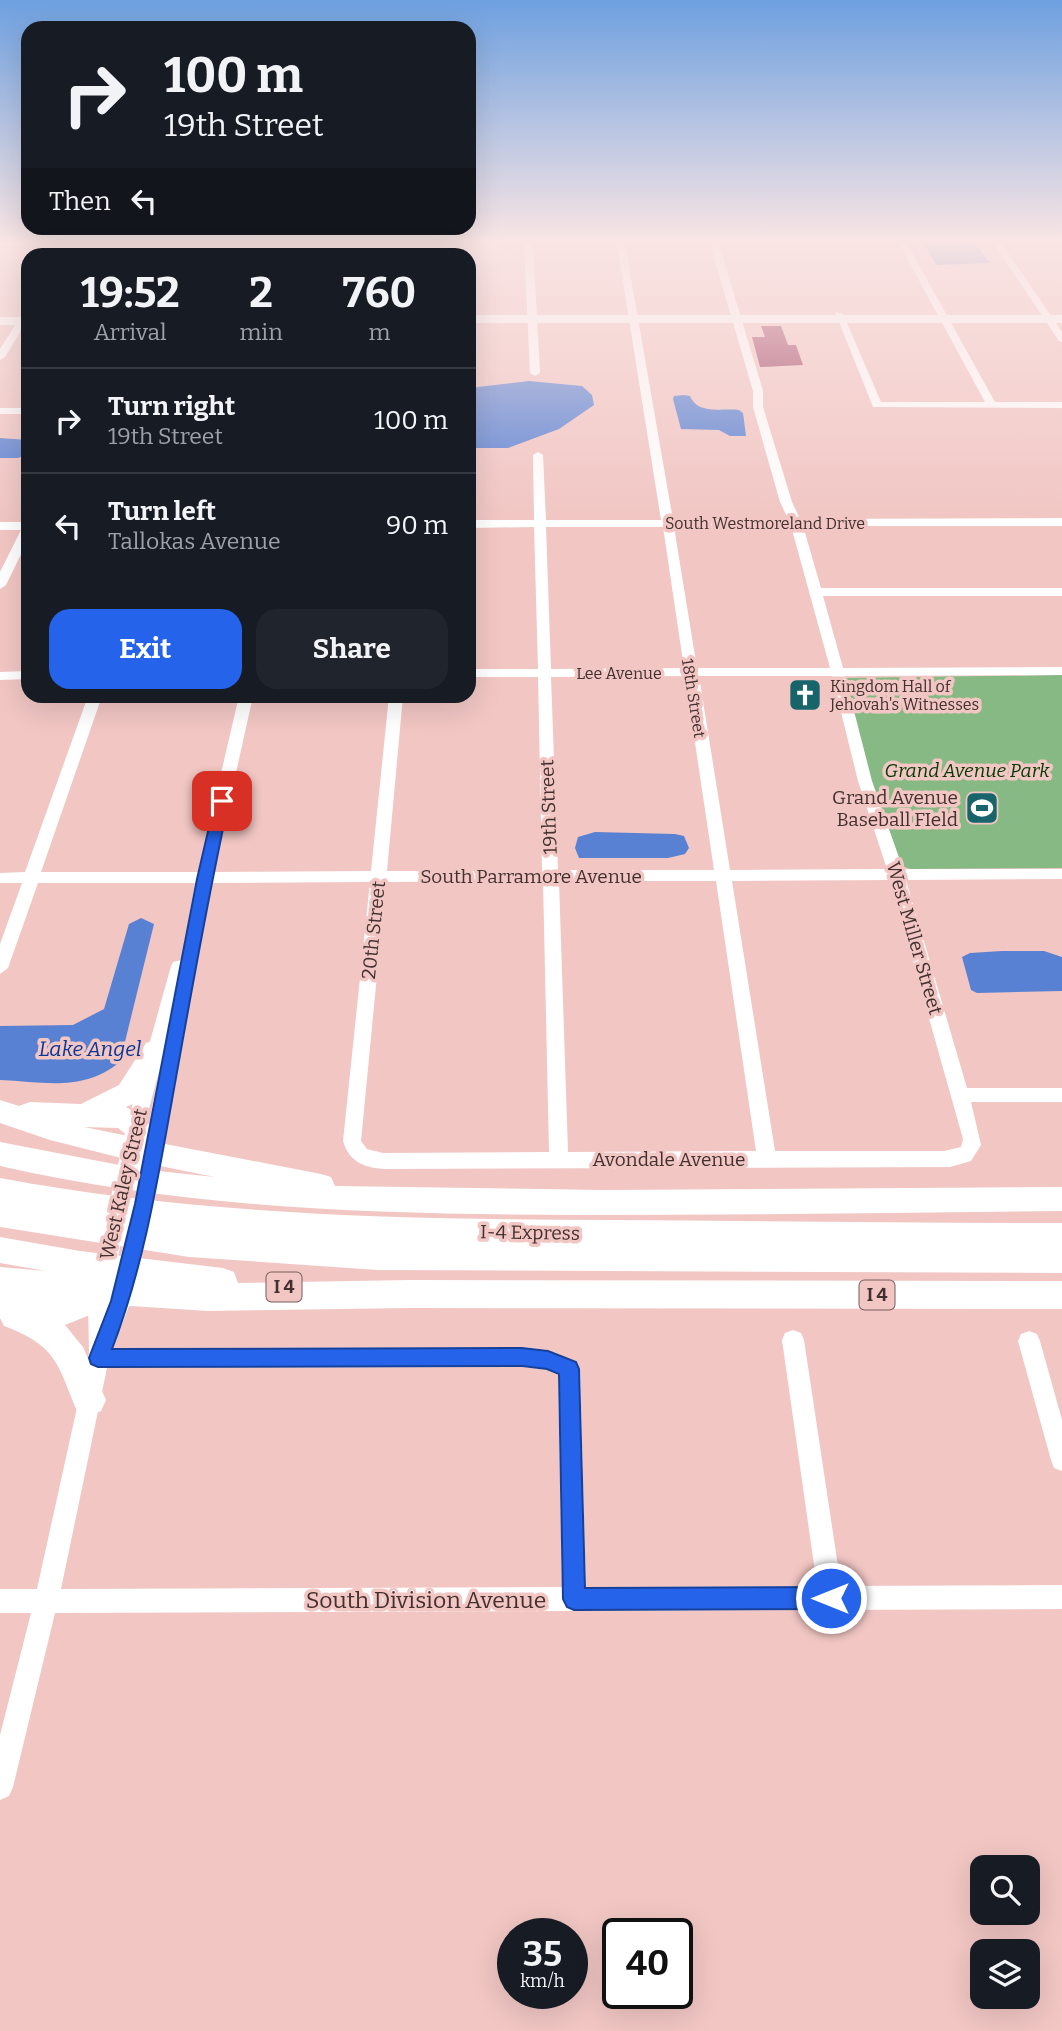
<!DOCTYPE html>
<html lang="en">
<head>
<meta charset="utf-8">
<style>
  :root { --surface:#171b24; --page:#20242c; --text:#f1f3f6; --muted:#9ea1a6; --line:#363941; --accent:#2563eb }
  body { margin:0; font-family:Bitter,serif; background:var(--page); color:var(--text); height:100vh; display:flex; flex-direction:column; font-size:26px; white-space:nowrap }
  * { box-sizing:border-box; margin:0 }
  p { font-size:23px; color:var(--muted) }
  .icon { flex:none; width:38px; height:38px; fill:none; stroke:currentColor; stroke-width:2; stroke-linecap:round; stroke-linejoin:round }
  .map { position:relative; flex:1; overflow:hidden }
  .panel { position:absolute; left:21px; top:248px; width:455px; height:455px; display:flex; flex-direction:column; background:var(--surface); border-radius:21px; box-shadow:0 7px 28px #0002 }
  .panel>* { flex:none }
  .hud { position:absolute; left:21px; top:21px; width:455px; height:214px; border-radius:21px; box-shadow:0 7px 28px #0002; background:#171b24; color:var(--text); overflow:hidden }
  .buttons { position:absolute; left:970px; top:1855px; display:grid; gap:14px }
  .buttons a { display:grid; place-items:center; width:70px; height:70px; border-radius:14px; background:var(--surface); box-shadow:0 7px 28px #0002; font-size:35px }
  .speed { position:absolute; left:497px; top:1918px; display:flex; gap:14px; font-size:35px; font-weight:700; text-align:center }
  .speed>* { display:grid; place-content:center; width:91px; height:91px; border-radius:50%; background:var(--surface); box-shadow:0 7px 28px #0002; line-height:1 }
  .speed small { font-size:18px; font-weight:400 }
  .speed .limit { border:4px solid #111; border-radius:10px; background:#fff; color:#111 }
  .pin { position:absolute; display:grid; place-items:center; width:60px; height:60px; color:#fff; margin:-30px; border-radius:14px; box-shadow:0 4px 10px #0006 }
  .me { position:absolute; width:77px; margin:-38px; rotate:270deg; stroke-linejoin:round; filter:drop-shadow(0 0 5px #0008) }
  .turn { display:flex; align-items:center; gap:24px; height:147px; padding:0 28px; font-size:32px }
  .turn .icon { width:91px; height:91px; stroke-width:2.5 }
  .turn b { display:block; font-size:49px; line-height:60px }
  .then { display:flex; align-items:center; height:66px; padding:0 28px; background:#0003; gap:14px; font-size:26px }
  .eta { display:flex; justify-content:space-evenly; align-items:center; height:119px; text-align:center }
  .eta b { font-size:42px; font-weight:700; line-height:49px }
  .cta { display:flex; gap:14px; margin-top:auto; padding:14px 28px }
  .cta a { flex:1; height:80px; border-radius:21px; background:var(--accent); color:#fff; font-size:28px; font-weight:700; line-height:80px; text-align:center }
  .cta a+a { background:var(--page); color:var(--text) }
  ul { padding:0; list-style:none }
  li { display:flex; align-items:center; gap:21px; height:105px; padding:0 28px; border-top:2px solid var(--line) }
  li div { flex:1 }
  li b { display:block; font-size:26px }
  li em { font-style:normal }
  .map>svg:first-child { display:block }
  .green { fill:#87b984 }
  .water { fill:#5881d3 }
  .building { fill:#9f3d5d }
  .lines { fill:none; stroke-linecap:round; stroke-linejoin:round }
  .minor { fill:#fff; fill-rule:evenodd }
  .major { fill:#fff; fill-rule:evenodd }
  .highway { fill:#fff; fill-rule:evenodd }
  .route { fill:#2563eb; stroke:#184099; stroke-width:2 }
  .labels { text-anchor:middle; stroke-width:7; stroke-linejoin:round; paint-order:stroke }
  .far-street-label { font-size:16px; fill:#433130; stroke:#f1c6c3 }
  .far-poi-label { font-size:16px; fill:#433130; stroke:#f1c6c3; text-anchor:start }
  .shield { fill:#f1c6c3; stroke:#775e5c; stroke-width:2 }
  .shield-label { font-size:18px; font-weight:bold; fill:#433130 }
  .park-label { font-size:19px; font-style:italic; fill:#033a04; stroke:#f1c6c3 }
  .poi-label { font-size:19px; fill:#433130; stroke:#f1c6c3; text-anchor:end }
  .street-label { font-size:19px; fill:#433130; stroke:#f1c6c3 }
  .water-label { font-size:21px; font-style:italic; fill:#0c3796; stroke:#f1c6c3 }
  .near-street-label { font-size:23px; fill:#433130; stroke:#f1c6c3 }
</style>
</head>
<body>
<div class="map">
<svg width="1062" height="2031" viewBox="0 0 1062 2031">
  <rect width="100%" height="100%" fill="#f1c6c3"/>
  <path class="green" d="M1062 675V868L910 869 902 866 871 781 844 678Z"/>
  <path class="water" d="M929 241 974 242 990 263 938 265 935 263 923 242Z
    M529 381 582 386 592 395 594 405 559 429 508 448H469V388Z
    M684 395 690 396C698 415 721 408 739 410L743 413 746 436H730L719 430 681 429 673 399 674 396Z
    M0 438 28 440V454L18 458H0Z
    M595 832 675 834 684 836 689 848 685 854 668 858H579L575 848 578 837Z
    M141 918 154 924 120 1062C83 1092 45 1082 0 1080V1026L73 1025 104 1009 129 924Z
    M1002 951H1044L1062 957V991L977 993 971 990 962 957 970 953Z"/>
  <path class="building" d="M761 326H781L788 345H796L803 365 760 367 752 337H765Z
    M793 685H812L817 706H814L815 710H802L801 707H798Z"/>
  <g class="lines">
    <path class="minor" d="M524 238H717L763 391V407L792 502 800 519 1062 518V526H803L821 588H1062V596H823L843 668 1062 667V675L845 676 872 781 903 869H1062V879L906 880 967 1088H1062V1102H971L981 1145 971 1161 950 1167 383 1169C362 1167 349 1161 343 1141L370 882 211 883 154 1204 131 1301 113 1348 522 1347 548 1350 577 1362 580 1369 586 1587 817 1586 782 1340 785 1333 793 1330 801 1333 804 1340 841 1586 1062 1585V1609L55 1613 13 1787 9 1796 0 1800V1735L31 1613H0V1589H37L89 1353 88 1301 127 1124 171 966 173 962 181 960 195 883H38L8 968 0 974V944L22 883H0V873L25 872 88 696H102L41 872H198L239 696H253L214 872 371 871 389 696H403L387 871H542L538 677H469V669H538L534 527 469 528V520H534L533 455 538 452 543 455 546 520H661L617 244H533L540 373 535 376 530 373 524 244 0 246V240ZM625 244H710L753 391V407L780 502 788 519 673 520ZM791 526 830 668H697L674 527ZM546 527H663L684 668 551 669ZM685 676 714 870H558L551 677ZM699 676H832L858 781 887 869 730 870ZM890 880 963 1139 961 1147 944 1151H775L732 881ZM543 881 549 1152 383 1153 367 1149 361 1141 386 882ZM559 881H716L756 1151 568 1152ZM159 1071 134 1204 108 1306 145 1124ZM522 1367 547 1370 558 1375 562 1587 61 1589 107 1368Z
      M896 238H904L995 402H1062V408L873 407 835 312 843 314 881 402H985Z
      M990 238H998L1062 332V342L1059 341Z
      M22 314H28V319L5 357 0 360V349Z
      M0 408H28V414H0Z
      M0 522H28V540L6 585 0 589V572L21 530H0Z
      M28 671V679L0 680V672Z
      M1029 1331 1037 1334 1040 1341 1062 1420V1471L1054 1468 1051 1460 1018 1341 1021 1334Z"/>
    <path class="major" d="M469 315H1062V323H469Z
      M0 317H28V325H0Z"/>
    <path class="highway" d="M155 1040 164 1043 168 1050 139 1101 126 1107 145 1118 160 1143 321 1174 331 1177 335 1186 603 1190 1062 1187V1211C901 1213 741 1215 580 1215 382 1214 195 1210 0 1166V1142L135 1168 133 1161 50 1140 0 1123V1100L19 1106 30 1102 81 1104 119 1085 146 1043ZM84 1127 118 1128 128 1136ZM160 1166 215 1177 158 1171Z
      M0 1178C203 1216 407 1219 613 1220 762 1221 912 1223 1062 1223V1273L378 1270 189 1257 0 1227Z
      M0 1237 80 1251 223 1268 234 1272 238 1283 410 1280 1062 1281V1309L410 1308 208 1311 115 1305 65 1325 83 1347 106 1400 101 1411 89 1416 77 1411C57 1363 57 1346 4 1326L0 1318V1267L46 1271 0 1263Z"/>
  </g>
  <linearGradient id="sky" x2="0" y2="1"><stop stop-color="#6ea0e0"/><stop offset="0.46" stop-color="#f9e5e4"/><stop offset="1" stop-color="#f9e5e4" stop-opacity="0"/></linearGradient>
  <rect width="1062" height="522" fill="url(#sky)"/>
  <path class="route" d="M222 796 229 801C207 900 190 1000 172 1100 157 1184 143 1268 112 1349L522 1348 548 1351 576 1362 579 1369 585 1588 831 1587 839 1590 842 1598 839 1606 831 1609 574 1610 567 1607 563 1599 559 1374 547 1369 522 1366 98 1367 91 1364 89 1358 111 1301 135 1204 197 879 215 801Z"/>
  <defs>
    <symbol id="church-square" viewBox="-11 -11 22 22"><rect x="-9" y="-9" width="18" height="18" rx="4" fill="#17656b" stroke="#f1c6c3"/><path d="M-1.2-6h2.4v3.5h3.3v2.4h-3.3V6h-2.4V-.1h-3.3v-2.4h3.3Z" fill="#fff"/></symbol>
    <symbol id="stadium-square" viewBox="-11 -11 22 22"><rect x="-9" y="-9" width="18" height="18" rx="4" fill="#17656b" stroke="#f1c6c3"/><path d="M0-5a6.5 5 0 1 0 0 10a6.5 5 0 1 0 0-10ZM-3.5-1.8h7v3.6h-7Z" fill="#fff"/></symbol>
  </defs>
  <g fill-rule="evenodd">
    <use href="#church-square" x="786" y="676" width="38" height="38"/>
    <use href="#stadium-square" x="963" y="789" width="38" height="38"/>
  </g>
  <g class="labels">
    <g class="far-street-label">
      <text x="765" y="529">South Westmoreland Drive</text>
      <text x="619" y="679">Lee Avenue</text>
      <text transform="translate(694 698) rotate(81)" y="6">18th Street</text>
    </g>
    <g class="far-poi-label">
      <text x="830" y="692">Kingdom Hall of<tspan x="830" dy="18">Jehovah's Witnesses</tspan></text>
    </g>
    <g class="shield">
      <rect x="266.5" y="1272.5" width="35" height="29" rx="5"/>
      <rect x="859.5" y="1280.5" width="35" height="29" rx="5"/>
    </g>
    <g class="shield-label">
      <text x="284" y="1293">I 4</text>
      <text x="877" y="1301">I 4</text>
    </g>
    <g class="park-label">
      <text x="967" y="777">Grand Avenue Park</text>
    </g>
    <g class="poi-label">
      <text x="958" y="804">Grand Avenue<tspan x="958" dy="22">Baseball FIeld</tspan></text>
    </g>
    <g class="street-label">
      <text transform="translate(548 807) rotate(-92)" y="7">19th Street</text>
      <text x="531" y="883">South Parramore Avenue</text>
      <text transform="translate(373 930) rotate(-84)" y="7">20th Street</text>
      <text transform="translate(915 938) rotate(74)" y="7">West Miller Street</text>
      <text x="669" y="1166">Avondale Avenue</text>
      <text transform="translate(123 1184) rotate(-77)" y="7">West Kaley Street</text>
      <text transform="translate(530 1232) rotate(1)" y="7">I-4 Express</text>
    </g>
    <g class="water-label">
      <text x="90" y="1056">Lake Angel</text>
    </g>
    <g class="near-street-label">
      <text x="426" y="1608">South Division Avenue</text>
    </g>
  </g>
</svg>
<div class="buttons">
<a><svg class="icon" aria-label="search" viewBox="0 0 24 24"><circle cx="10" cy="10" r="6"/><path d="M15 15l6 6"/></svg></a>
<a><svg class="icon" aria-label="layers" viewBox="0 0 24 24"><path d="M12 4l9 5-9 5-9-5zM3 14l9 5 9-5"/></svg></a>
</div>
<div class="speed"><div>35<small>km/h</small></div><div class="limit">40</div></div>
<div class="pin" style="left:222px;top:801px;background:#d93025"><svg class="icon" aria-label="arrive" viewBox="0 0 24 24"><path d="M6 21V4h12l-3 4 3 4H6"/></svg></div>
<svg class="me" style="left:831px;top:1598px" viewBox="-20 -20 40 40"><circle r="17" fill="#2563eb" stroke="#fff" stroke-width="3"/><path d="M0-11L8 9 0 5-8 9z" fill="#fff"/></svg>
<div class="hud">
<div class="turn"><svg class="icon" aria-label="right" viewBox="0 0 24 24"><path d="M7 20v-9h11M14 6l5 5-5 5"/></svg><div><b>100 m</b>19th Street</div></div>
<div class="then">Then<svg class="icon" aria-label="left" viewBox="0 0 24 24"><path d="M17 20v-9H6M10 6l-5 5 5 5"/></svg></div>
</div>
<section class="panel">
<div class="eta">
<div><b>19:52</b><p>Arrival</p></div>
<div><b>2</b><p>min</p></div>
<div><b>760</b><p>m</p></div>
</div>
<ul>
<li><svg class="icon" aria-label="right" viewBox="0 0 24 24"><path d="M7 20v-9h11M14 6l5 5-5 5"/></svg><div><b>Turn right</b><p>19th Street</p></div><em>100 m</em></li>
<li><svg class="icon" aria-label="left" viewBox="0 0 24 24"><path d="M17 20v-9H6M10 6l-5 5 5 5"/></svg><div><b>Turn left</b><p>Tallokas Avenue</p></div><em>90 m</em></li>
</ul>
<div class="cta"><a>Exit</a><a>Share</a></div>
</section>
</div>
</body>
</html>
